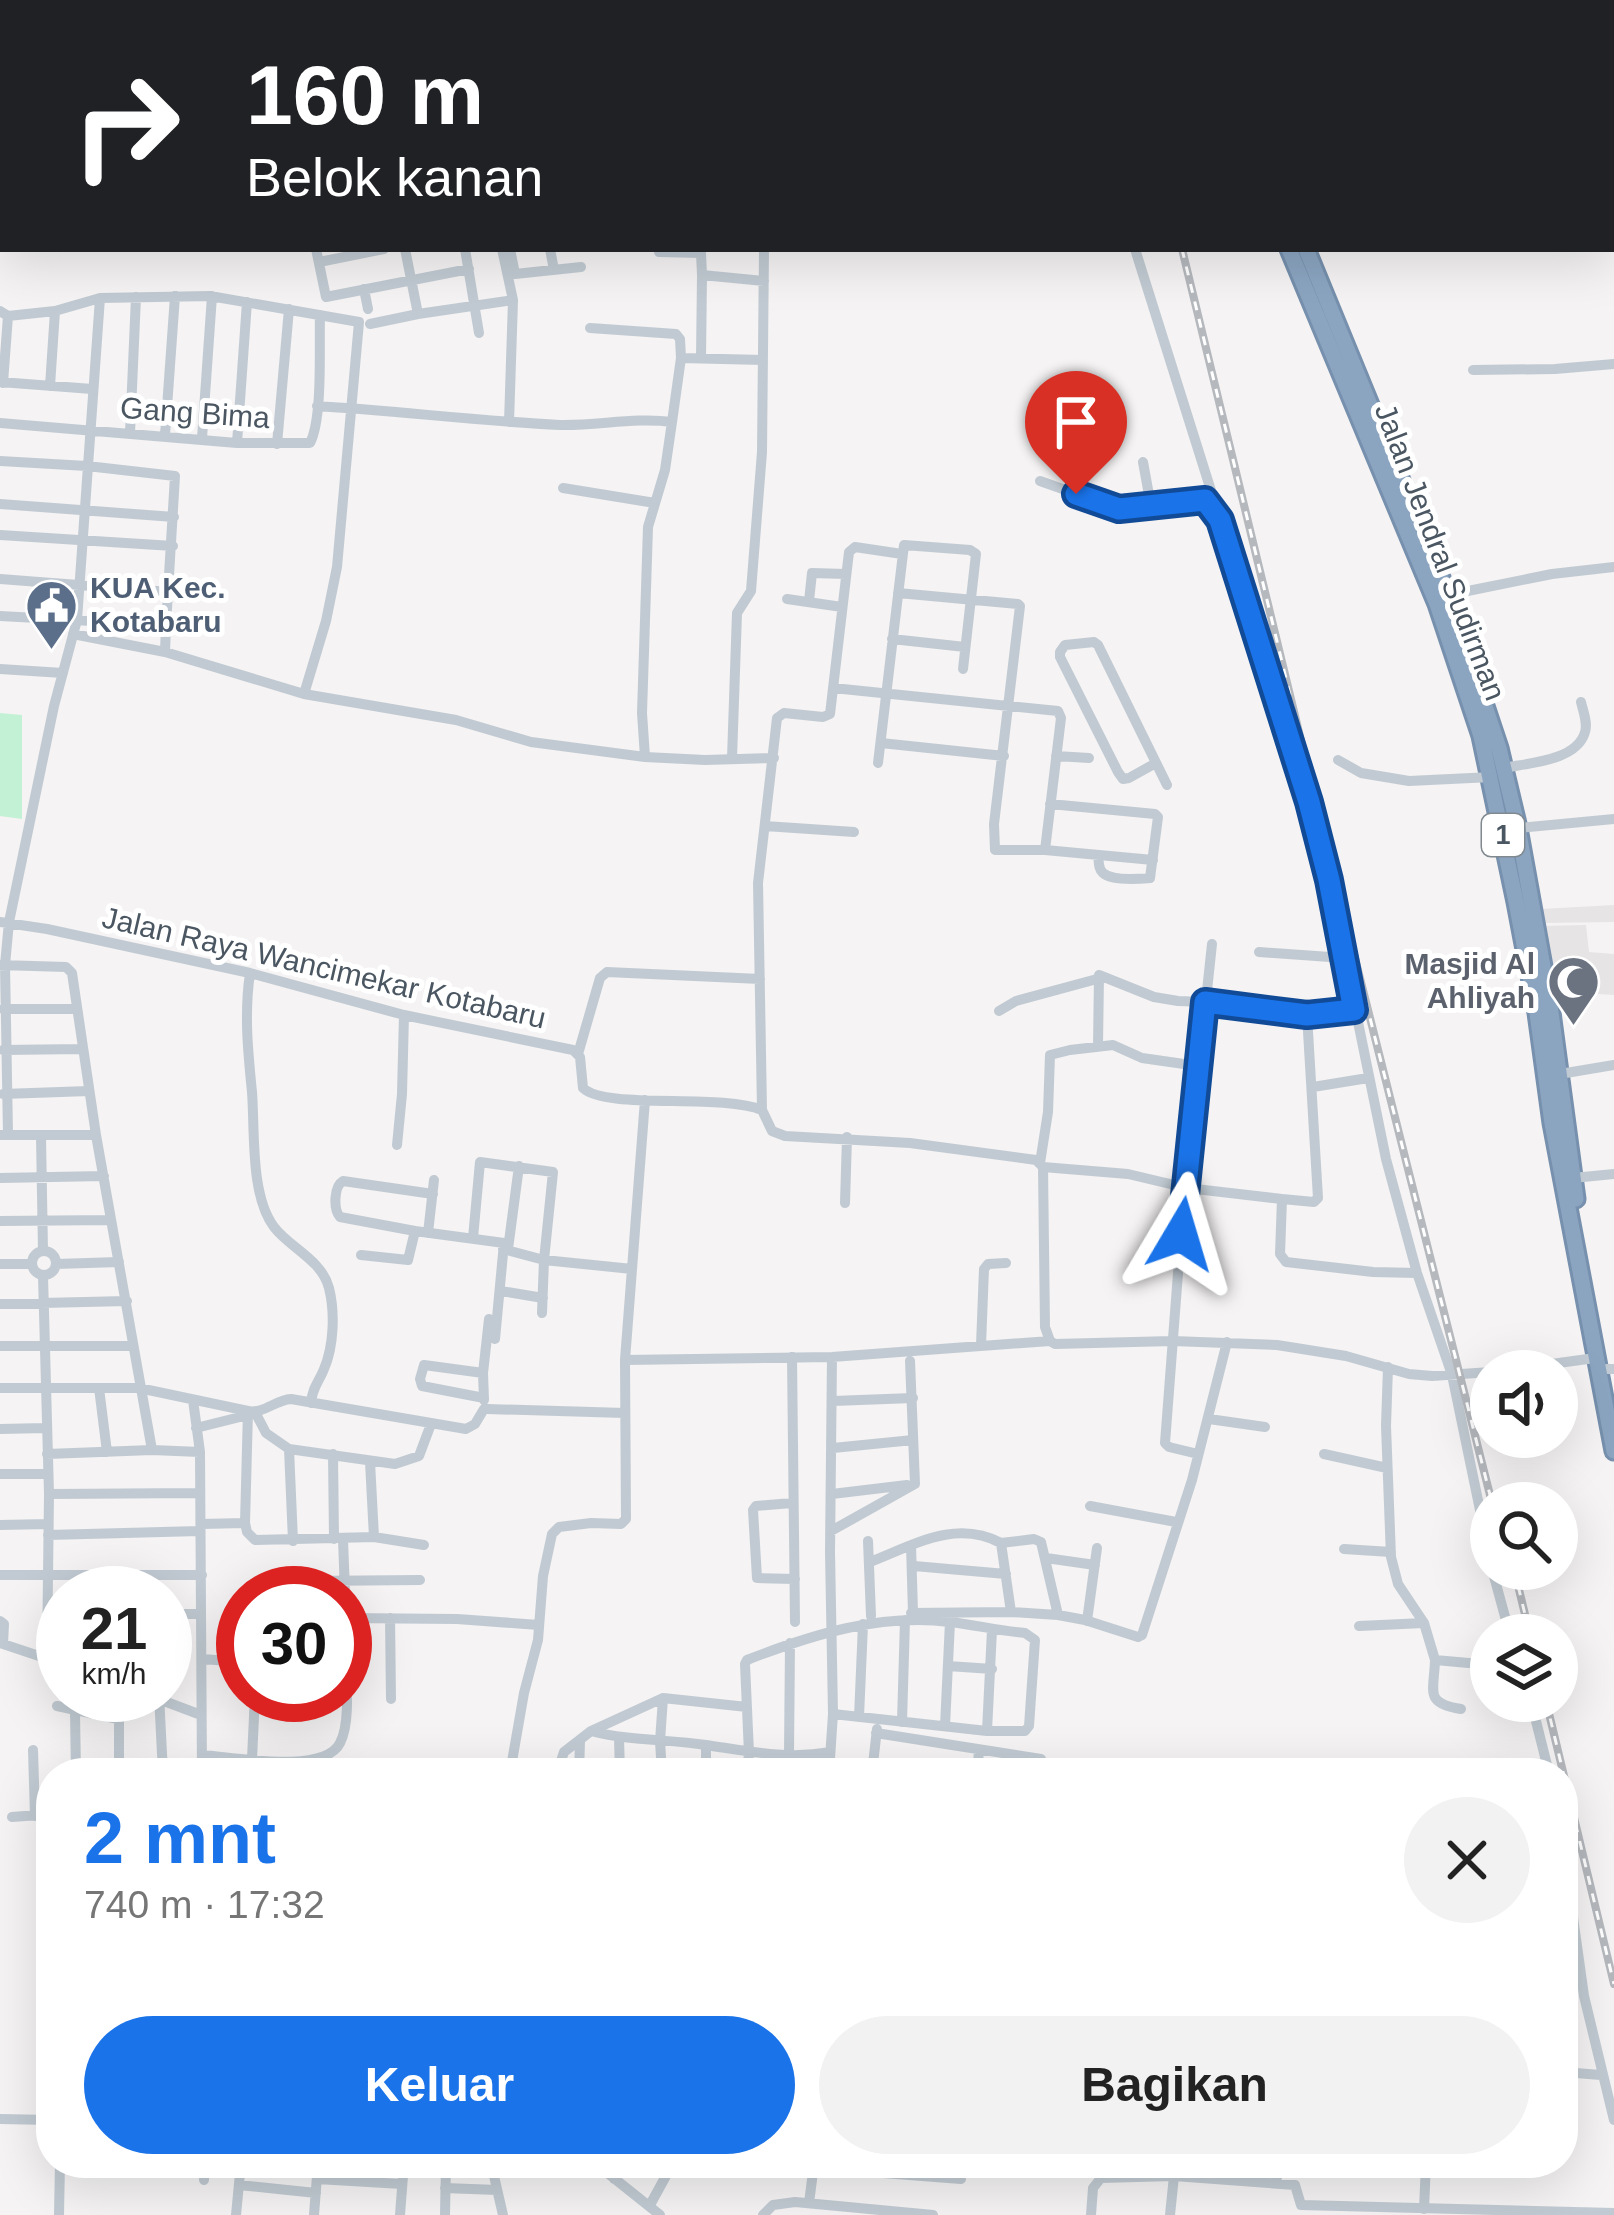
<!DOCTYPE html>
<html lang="id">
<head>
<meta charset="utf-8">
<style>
  :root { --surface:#fff; --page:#f2f2f2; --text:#222; --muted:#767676; --accent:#1a73e8 }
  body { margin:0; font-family:Helvetica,sans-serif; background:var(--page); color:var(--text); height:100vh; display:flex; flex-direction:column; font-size:45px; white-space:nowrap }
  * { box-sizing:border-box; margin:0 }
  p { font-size:39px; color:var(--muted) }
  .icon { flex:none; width:66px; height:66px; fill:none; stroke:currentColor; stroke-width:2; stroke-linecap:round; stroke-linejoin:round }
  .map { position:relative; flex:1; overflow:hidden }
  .panel { position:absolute; left:36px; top:1758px; width:1542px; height:420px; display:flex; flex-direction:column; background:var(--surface); border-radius:48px; box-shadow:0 12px 48px #0002 }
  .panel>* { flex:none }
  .top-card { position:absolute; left:0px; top:0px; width:1614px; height:252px; box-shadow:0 12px 48px #0002; background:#202124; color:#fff; overflow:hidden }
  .buttons { position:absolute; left:1470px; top:1350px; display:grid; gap:24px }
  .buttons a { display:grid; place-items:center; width:108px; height:108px; border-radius:50%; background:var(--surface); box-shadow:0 12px 48px #0002; font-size:60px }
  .speed { position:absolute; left:36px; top:1566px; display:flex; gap:24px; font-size:60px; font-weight:700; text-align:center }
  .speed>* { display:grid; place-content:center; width:156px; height:156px; border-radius:50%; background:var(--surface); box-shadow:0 12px 48px #0002; line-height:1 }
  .speed small { font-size:30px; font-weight:400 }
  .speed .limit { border:18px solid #d22; background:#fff; color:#111 }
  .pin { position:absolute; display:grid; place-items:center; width:102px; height:102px; color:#fff; margin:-123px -51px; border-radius:50% 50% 50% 0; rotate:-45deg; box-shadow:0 0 12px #0007 }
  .pin .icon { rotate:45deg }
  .me { position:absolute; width:132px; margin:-66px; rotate:7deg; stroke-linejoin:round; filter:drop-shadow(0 0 9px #0008) }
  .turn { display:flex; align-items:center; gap:42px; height:252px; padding:0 48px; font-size:54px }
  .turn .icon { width:156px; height:156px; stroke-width:2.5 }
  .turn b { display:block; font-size:84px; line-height:102px }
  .round { display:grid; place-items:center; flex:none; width:126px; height:126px; border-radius:63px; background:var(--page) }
  .summary { display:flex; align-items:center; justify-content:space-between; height:204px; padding:0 48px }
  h1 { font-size:72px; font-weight:800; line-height:90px; color:var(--accent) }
  .action { display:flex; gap:24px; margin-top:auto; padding:24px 48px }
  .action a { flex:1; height:138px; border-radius:72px; background:var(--accent); color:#fff; font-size:48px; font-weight:800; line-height:138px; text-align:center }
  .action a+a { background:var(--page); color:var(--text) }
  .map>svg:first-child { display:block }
  .education { fill:#e6e4e5 }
  .garden { fill:#c3f1d5 }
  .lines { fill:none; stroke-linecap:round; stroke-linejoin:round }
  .highway-casing { stroke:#7690ad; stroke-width:21 }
  .minor { stroke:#c1cad2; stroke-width:10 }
  .highway { stroke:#8ba5c1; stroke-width:15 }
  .rail-casing { stroke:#b5b8bd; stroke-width:8 }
  .rail { stroke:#fff; stroke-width:3; stroke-dasharray:9; stroke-linecap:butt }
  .route-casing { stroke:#114b97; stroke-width:30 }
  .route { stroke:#1a73e8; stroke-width:21 }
  .labels { text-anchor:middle; stroke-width:10; stroke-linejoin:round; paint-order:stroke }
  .shield { fill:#fff; stroke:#808990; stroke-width:3 }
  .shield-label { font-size:27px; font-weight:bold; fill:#4a5661 }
  .street-label { font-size:30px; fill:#4a5661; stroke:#fff }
  .service-label { font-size:30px; font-weight:bold; fill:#4e5e75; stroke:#fff; text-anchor:start }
  .worship-label { font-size:30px; font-weight:bold; fill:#5b616d; stroke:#fff; text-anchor:end }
</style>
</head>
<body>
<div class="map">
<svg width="1614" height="2215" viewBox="0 0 1614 2215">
  <rect width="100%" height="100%" fill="#f5f3f3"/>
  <path class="education" d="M1614 905V922L1542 923 1541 909Z
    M1586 925 1589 952 1614 954V995L1550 991 1544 926Z"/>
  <path class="garden" d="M0 713 22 715V819L0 816Z"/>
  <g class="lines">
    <defs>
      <path id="highway" d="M1187 0 1188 3
        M1202 0 1203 3
        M1289 249 1437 604 1481 736 1516 902 1537 1013 1552 1123 1614 1451
        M1306 249 1448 595 1499 748 1518 828 1550 1005 1576 1199"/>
    </defs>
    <use href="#highway" class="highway-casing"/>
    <path class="minor" d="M276 0V3
      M345 0V3
      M410 0 411 3
      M537 0V3
      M947 0V3
      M1079 0 1080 3
      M457 3V0
      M776 3V0
      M1322 3 1334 0
      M316 249 326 297 469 269
      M405 249 418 314
      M465 249 479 333
      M502 249 513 300 509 422
      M510 249 515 274 581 267
      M550 249 554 270
      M1135 249 1309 802 1329 880 1386 1159 1417 1273 1452 1375 1491 1563
      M659 252 701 253 702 275 764 281
      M319 262 384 249
      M364 289 368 309
      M0 311 8 316 55 311 100 298 210 296 359 322 337 567 326 621 304 694
      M370 324 418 314 513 300
      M590 328 676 334 680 339 681 358
      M701 358 702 275
      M1473 370 1555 369 1614 364
      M0 382 92 389
      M3 383 8 316
      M50 386 55 311
      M317 406C398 411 479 421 560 425 597 426 635 417 672 422L665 470 648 527 642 713 645 757 705 760 774 758
      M672 422 681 358 763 360
      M0 423 237 443H310C323 418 319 347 320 315
      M130 433 136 297
      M165 435 175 296
      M202 438 212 296
      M237 443 247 302
      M277 444 289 309
      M0 461 87 466 175 476 166 625 0 616
      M1143 462 1151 506
      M1040 481 1119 509 1205 501
      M563 488 655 503
      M0 504 174 517
      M0 535 173 546
      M0 579 170 592
      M898 593 1018 604 1020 606 994 824 995 850H1045L1153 860
      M1448 595 1552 574 1614 567
      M787 599 842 607
      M809 601 812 573 846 574
      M166 625 165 652 304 694 456 720 531 742 645 757
      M73 634 165 652
      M892 639 965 647
      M0 669 63 673
      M833 688 1058 711 1061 718 1045 850
      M881 743 1004 756
      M1056 756 1089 758
      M732 758 737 613 751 591 762 452 764 249
      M1338 760 1361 773 1409 781 1492 777
      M878 763 904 545 970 550 976 554 963 669
      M1156 763 1129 778 1123 779 1118 772 1060 657V652L1065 645 1094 642 1098 645 1167 785
      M1504 768C1528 763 1577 761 1585 732 1588 723 1583 711 1581 702
      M1050 804 1155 814 1158 817 1150 878C1139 879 1112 881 1103 873 1098 869 1099 861 1098 855
      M765 826 854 832
      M1518 828 1614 819
      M0 922 47 929 250 973 404 1015 573 1050 580 1057 583 1088C606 1110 720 1093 762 1110L772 1131 785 1136 910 1143 1036 1160 1043 1167 1045 1327 1050 1341 1055 1344 1173 1341 1277 1345 1346 1356 1409 1374 1432 1376 1491 1372
      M1259 952 1344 958
      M0 965 66 967 72 973 96 1135 152 1450
      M250 973C244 1014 248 1052 252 1092 255 1131 250 1195 274 1227 290 1248 322 1260 329 1288 335 1312 334 1346 324 1369 319 1382 312 1388 311 1403
      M3 1009H77
      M999 1011 1016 1001 1097 979
      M1098 1046 1099 975 1154 997 1178 1001 1205 1002 1307 1015 1355 1010
      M3 1050 82 1049
      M578 1054 600 978 607 972 760 979
      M1560 1074 1614 1065
      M1313 1087 1368 1078
      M3 1094 89 1091
      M762 1110 758 883 777 718 784 713 823 717 830 714 849 552 855 547 902 554
      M8 1134 5 965 9 922 54 706 77 620 100 298
      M0 1135H96
      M41 1137 43 1251
      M397 1145 402 1094 404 1015
      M1040 1163 1048 1112 1050 1055 1070 1050 1113 1045 1142 1058 1198 1066
      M1043 1167 1128 1174 1187 1188 1282 1199 1280 1254 1286 1262 1373 1272 1417 1273
      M0 1178 104 1176
      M1573 1178 1614 1174
      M433 1194 343 1181C334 1186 333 1209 340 1217L415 1231 504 1243 495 1339
      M1282 1199 1314 1202 1318 1198 1307 1015
      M845 1203 847 1137
      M0 1221 111 1220
      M428 1233 434 1180
      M473 1238 480 1162 553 1172 544 1260 542 1313
      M503 1249 544 1260 632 1269
      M508 1249 519 1166
      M32 1263a12 12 0 1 1 24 0a12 12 0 1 1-24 0Z
      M361 1255 408 1260 415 1231
      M0 1264H32
      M56 1264 119 1262
      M43 1276 49 1494 47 1658
      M501 1291 543 1298
      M0 1304 127 1301
      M981 1345 984 1269 988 1264 1006 1263
      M0 1346H132
      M792 1357 795 1622
      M625 1360 645 1100
      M1388 1367 1386 1426 1391 1557 1398 1584 1424 1623 1435 1660 1491 1665
      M1607 1369H1614
      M1501 1371 1595 1358
      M483 1373 424 1365 420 1379 422 1386 484 1398
      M0 1388H139L248 1411 245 1523 247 1532 255 1540 374 1537 424 1545
      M99 1388 107 1452
      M193 1400 200 1452 202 1773
      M484 1400 483 1373 489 1319
      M833 1401 913 1398
      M248 1411C264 1414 275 1400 291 1399L466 1429 475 1424 484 1409H487L625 1413
      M255 1412 266 1433 289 1449 395 1464 419 1456 431 1424
      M1209 1419 1265 1427
      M196 1428 248 1415
      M0 1429 45 1428
      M833 1448 913 1440
      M289 1449 293 1541
      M47 1454 152 1450 200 1452
      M333 1454 334 1539
      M1198 1454 1169 1447 1165 1443 1181 1234 1212 944
      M1324 1454 1387 1468
      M370 1462 374 1537
      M0 1474H47
      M49 1494 200 1493
      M832 1494 907 1485
      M792 1503 756 1506 753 1510 757 1578 795 1579
      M1090 1506 1176 1522
      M201 1524 245 1523
      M0 1525 48 1524
      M831 1531 915 1484 910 1361
      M48 1535 200 1531
      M343 1539 345 1593
      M868 1541 871 1616
      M911 1545 913 1613
      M1344 1549 1391 1552
      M1046 1558 1095 1565
      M870 1562C914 1545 955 1519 1001 1543L1011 1612
      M914 1566 1006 1574
      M1492 1569 1510 1635
      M0 1575H202
      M308 1581 420 1580
      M911 1613 1011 1612 1058 1615 1041 1542 1034 1539 1001 1543
      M165 1614H201
      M1058 1615 1085 1620 1138 1637 1142 1635 1192 1480 1227 1342
      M345 1618 457 1619 539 1625
      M390 1618 391 1699
      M0 1621 4 1624 3 1644
      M1087 1621 1097 1548
      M1359 1626 1424 1623
      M0 1643 63 1664
      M202 1659 243 1662
      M1435 1660C1434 1692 1424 1703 1461 1709
      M948 1666 992 1669
      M119 1695V1773
      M148 1695 201 1715
      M159 1695 163 1773
      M1531 1701 1549 1773
      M57 1706 118 1719
      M75 1712 76 1773
      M859 1717 863 1624
      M902 1722 905 1620
      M945 1726 950 1622
      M591 1731C629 1741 667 1739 706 1745 747 1751 788 1760 830 1752
      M987 1731 992 1630
      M876 1733 1041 1759
      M619 1738 620 1773
      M33 1750 35 1816
      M203 1755C233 1757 324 1775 340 1743 352 1720 345 1674 345 1648
      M252 1759 255 1695
      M510 1773 524 1693 538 1640 543 1576 552 1534 559 1527 591 1523 621 1524 626 1519 625 1360 832 1357 1050 1341
      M557 1773 564 1752 591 1731 663 1698 747 1707
      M579 1773 580 1741
      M662 1773 660 1741 663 1698
      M706 1773V1745
      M747 1773 749 1753 745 1664 747 1660C811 1635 880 1613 950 1622 976 1625 1000 1631 1025 1633L1035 1640 1029 1726 1025 1731H987L833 1714
      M786 1773 789 1754 790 1643
      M829 1773 833 1714 830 1552 832 1357
      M872 1773 877 1729
      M977 1773 979 1751
      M12 1817 51 1814
      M1563 1831 1570 1861 1571 1903 1584 1996 1614 2120
      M1563 2072 1601 2075
      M0 2119 51 2120
      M491 2163 503 2215
      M595 2163 660 2215
      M1176 2163 1174 2176 1295 2185 1301 2205 1614 2213
      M317 2179 402 2184
      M614 2179 623 2163
      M204 2180 205 2163
      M1275 2183 1282 2163
      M239 2185 316 2193
      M445 2188 497 2190
      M809 2203 813 2172 818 2168 961 2179
      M650 2205 673 2163
      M1424 2209 1426 2163
      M59 2215 60 2163
      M236 2215 241 2163
      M314 2215 318 2163
      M400 2215 404 2163
      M445 2215 446 2163
      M763 2215 773 2205 795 2202 933 2215
      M1091 2215 1093 2188 1101 2178 1174 2176 1170 2215"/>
    <use href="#highway" class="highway"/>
    <defs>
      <path id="rail" d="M1111 0 1112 3
        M1182 249 1321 823 1492 1503
        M1514 1569 1530 1635
        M1546 1701 1614 1984"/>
    </defs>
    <use href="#rail" class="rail-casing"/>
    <use href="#rail" class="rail"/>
  </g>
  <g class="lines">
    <defs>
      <path id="route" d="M1076 494 1119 509 1205 500 1220 520 1309 802 1329 880 1354 1010 1307 1015 1205 1002 1181 1234"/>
    </defs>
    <use href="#route" class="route-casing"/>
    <use href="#route" class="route"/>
  </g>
  <defs>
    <symbol id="civic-pin" viewBox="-11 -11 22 30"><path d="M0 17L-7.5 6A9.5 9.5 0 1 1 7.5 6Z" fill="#5c6f8a" stroke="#fff"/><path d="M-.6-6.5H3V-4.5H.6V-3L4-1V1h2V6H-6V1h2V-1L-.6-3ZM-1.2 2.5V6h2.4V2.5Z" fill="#fff"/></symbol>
    <symbol id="mosque-pin" viewBox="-11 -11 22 30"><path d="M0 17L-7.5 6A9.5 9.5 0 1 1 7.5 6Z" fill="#6b7280" stroke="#fff"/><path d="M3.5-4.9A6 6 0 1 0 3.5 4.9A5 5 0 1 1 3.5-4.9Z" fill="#fff"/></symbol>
  </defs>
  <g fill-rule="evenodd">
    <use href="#civic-pin" x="22" y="576" width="59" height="81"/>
    <use href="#mosque-pin" x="1544" y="952" width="59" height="81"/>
  </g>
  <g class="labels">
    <rect class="shield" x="1482" y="814" width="42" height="42" rx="9"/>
    <g class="shield-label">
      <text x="1503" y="844">1</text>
    </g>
    <g class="street-label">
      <text transform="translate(195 413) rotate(4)" y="10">Gang Bima</text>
      <text transform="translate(1440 552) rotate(69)" y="10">Jalan Jendral Sudirman</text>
      <text transform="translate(324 968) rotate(13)" y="10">Jalan Raya Wancimekar Kotabaru</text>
    </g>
    <g class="service-label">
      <text x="90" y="598">KUA Kec.<tspan x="90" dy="34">Kotabaru</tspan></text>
    </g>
    <g class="worship-label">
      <text x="1535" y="974">Masjid Al<tspan x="1535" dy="34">Ahliyah</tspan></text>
    </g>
  </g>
</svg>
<div class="buttons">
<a><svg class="icon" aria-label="sound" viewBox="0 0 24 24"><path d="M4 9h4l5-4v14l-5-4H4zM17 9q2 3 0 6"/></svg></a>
<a><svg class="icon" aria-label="search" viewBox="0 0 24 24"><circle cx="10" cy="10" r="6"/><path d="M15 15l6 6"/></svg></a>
<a><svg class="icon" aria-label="layers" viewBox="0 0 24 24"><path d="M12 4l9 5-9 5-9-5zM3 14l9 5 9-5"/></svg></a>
</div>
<div class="speed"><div>21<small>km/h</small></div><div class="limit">30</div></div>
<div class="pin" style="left:1076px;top:494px;background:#d93025"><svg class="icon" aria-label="arrive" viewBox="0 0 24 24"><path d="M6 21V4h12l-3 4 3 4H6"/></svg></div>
<svg class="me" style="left:1181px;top:1234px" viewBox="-20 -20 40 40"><path d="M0-17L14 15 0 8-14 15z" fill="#1a73e8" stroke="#fff" stroke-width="4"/></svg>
<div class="top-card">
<div class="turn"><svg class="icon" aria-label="right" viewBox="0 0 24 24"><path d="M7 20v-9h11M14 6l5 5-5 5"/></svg><div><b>160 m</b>Belok kanan</div></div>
</div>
<section class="panel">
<div class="summary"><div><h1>2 mnt</h1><p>740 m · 17:32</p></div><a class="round"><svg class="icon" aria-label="close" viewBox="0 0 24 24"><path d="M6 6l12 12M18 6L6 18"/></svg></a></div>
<div class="action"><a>Keluar</a><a>Bagikan</a></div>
</section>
</div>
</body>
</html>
